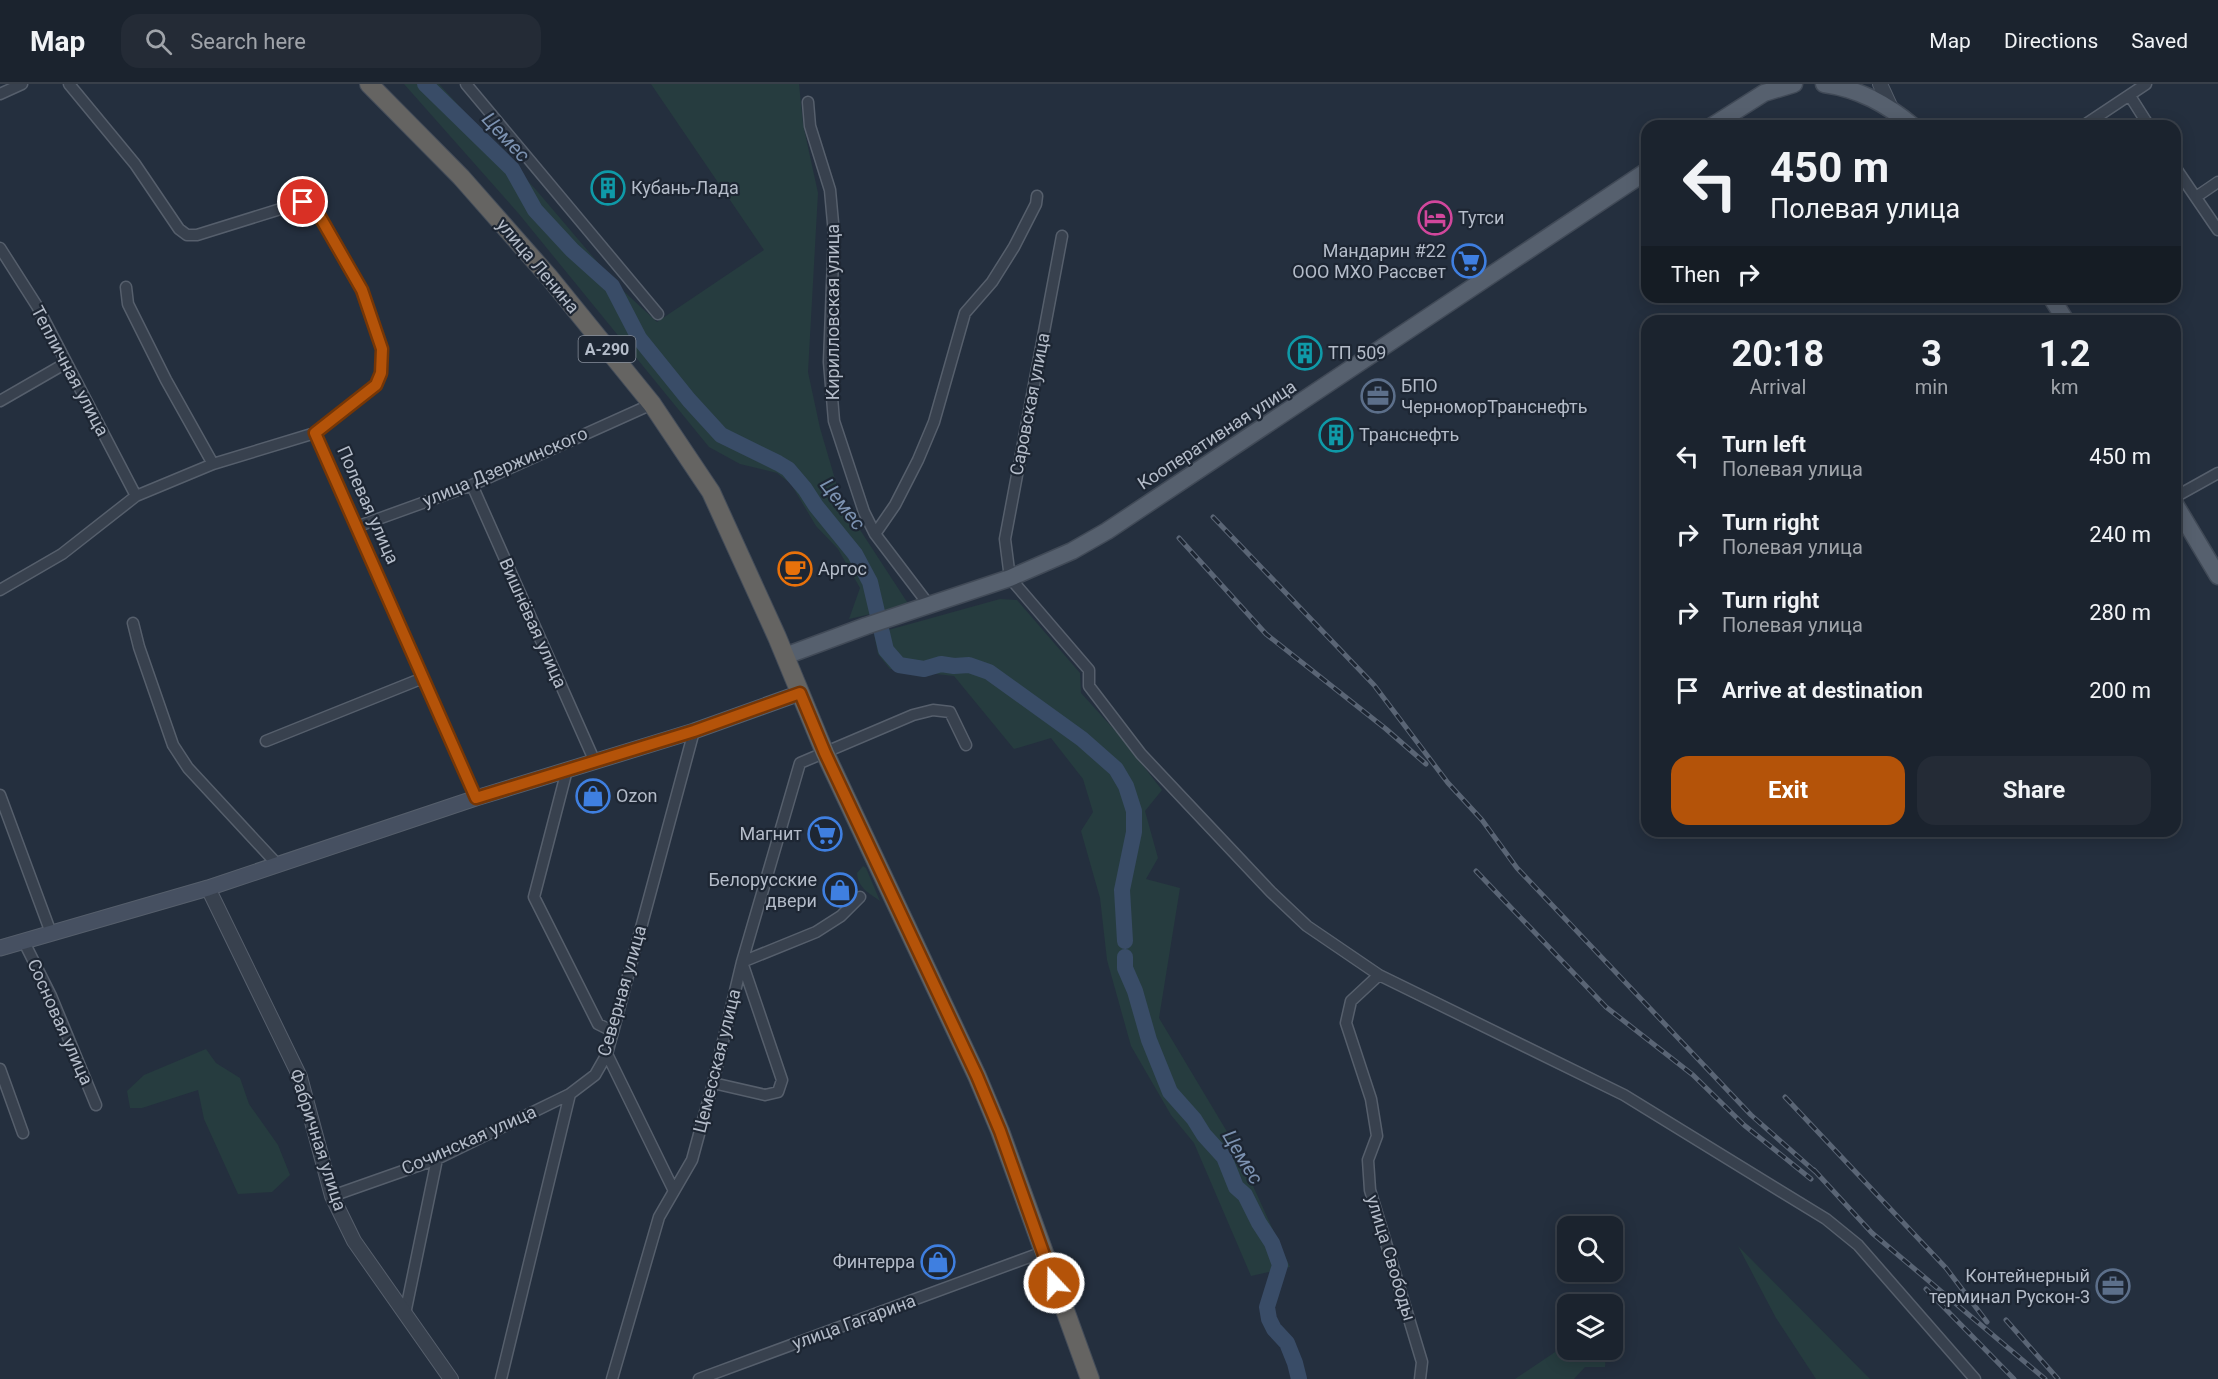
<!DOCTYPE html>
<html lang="en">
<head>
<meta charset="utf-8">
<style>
  :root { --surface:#1b232e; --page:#242b36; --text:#f1f3f6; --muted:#a0a4aa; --line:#39404a; --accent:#b45309 }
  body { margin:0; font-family:Roboto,sans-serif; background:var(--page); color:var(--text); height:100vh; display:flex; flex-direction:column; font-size:22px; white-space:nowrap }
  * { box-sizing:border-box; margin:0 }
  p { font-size:20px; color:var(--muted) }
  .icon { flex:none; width:33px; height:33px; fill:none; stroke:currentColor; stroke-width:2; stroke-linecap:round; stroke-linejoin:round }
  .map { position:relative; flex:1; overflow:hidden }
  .panel { position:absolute; left:1641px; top:231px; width:540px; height:522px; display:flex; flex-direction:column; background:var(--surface); border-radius:18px; box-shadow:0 3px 15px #0003,0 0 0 2px var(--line) }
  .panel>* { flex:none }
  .banner { position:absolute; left:1641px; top:36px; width:540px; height:183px; border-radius:18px; box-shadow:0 3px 15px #0003,0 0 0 2px var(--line); background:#1b232e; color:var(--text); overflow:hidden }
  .tools { position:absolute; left:1557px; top:1132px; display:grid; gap:12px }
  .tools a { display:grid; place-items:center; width:66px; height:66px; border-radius:12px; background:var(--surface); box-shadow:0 3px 15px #0003,0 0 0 2px var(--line); font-size:30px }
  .pin { position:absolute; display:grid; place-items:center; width:51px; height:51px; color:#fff; margin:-26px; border:3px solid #fff; border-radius:50%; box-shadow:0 2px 6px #0007 }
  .me { position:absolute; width:66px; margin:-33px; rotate:339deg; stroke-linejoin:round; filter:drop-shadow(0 0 4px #0008) }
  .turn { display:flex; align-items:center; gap:21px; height:126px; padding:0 30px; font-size:27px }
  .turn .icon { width:78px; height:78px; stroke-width:2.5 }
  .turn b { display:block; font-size:42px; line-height:51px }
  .then { display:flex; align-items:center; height:57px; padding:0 30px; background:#0003; gap:12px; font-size:22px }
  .eta { display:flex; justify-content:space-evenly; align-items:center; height:102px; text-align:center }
  .eta b { font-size:36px; font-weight:700; line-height:42px }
  .button { display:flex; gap:12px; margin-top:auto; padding:12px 30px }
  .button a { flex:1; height:69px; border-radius:18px; background:var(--accent); color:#fff; font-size:24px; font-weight:700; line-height:69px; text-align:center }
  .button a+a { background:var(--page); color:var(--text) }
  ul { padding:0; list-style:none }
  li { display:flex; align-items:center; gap:18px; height:78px; padding:0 30px }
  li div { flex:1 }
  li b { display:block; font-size:22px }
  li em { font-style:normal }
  header { display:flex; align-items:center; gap:36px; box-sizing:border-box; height:84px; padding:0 30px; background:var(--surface); border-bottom:2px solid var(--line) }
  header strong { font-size:28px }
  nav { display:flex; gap:33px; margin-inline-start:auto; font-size:21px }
  .search { width:420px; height:54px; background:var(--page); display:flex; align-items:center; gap:15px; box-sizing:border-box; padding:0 21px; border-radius:18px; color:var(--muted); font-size:22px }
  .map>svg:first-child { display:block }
  .green { fill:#263c3f }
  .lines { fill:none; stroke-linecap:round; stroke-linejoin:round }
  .river { stroke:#394c67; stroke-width:16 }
  .minor-casing { stroke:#565f6c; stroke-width:13 }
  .tertiary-casing { stroke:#565f6c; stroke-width:16 }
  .secondary-casing { stroke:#565f6c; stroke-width:17 }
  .primary-casing { stroke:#414a57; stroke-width:19 }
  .trunk-casing { stroke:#434c59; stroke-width:20 }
  .minor { stroke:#38414e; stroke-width:10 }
  .tertiary { stroke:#38414e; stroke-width:14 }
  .secondary { stroke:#465061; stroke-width:15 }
  .primary { stroke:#56606e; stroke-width:16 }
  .trunk { stroke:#656462; stroke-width:18 }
  .rail-casing { stroke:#5a6575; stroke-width:5 }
  .rail { stroke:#1d2633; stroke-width:3; stroke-dasharray:9; stroke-linecap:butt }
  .route-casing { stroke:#753606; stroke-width:15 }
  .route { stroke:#b45309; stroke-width:10 }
  .labels { text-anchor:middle; stroke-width:4.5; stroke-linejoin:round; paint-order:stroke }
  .shield { fill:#1d2633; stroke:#878f9c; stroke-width:1.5 }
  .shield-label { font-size:16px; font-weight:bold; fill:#b4bcc9 }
  .poi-label { font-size:18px; fill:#b4bcc9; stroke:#1d2633; text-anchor:start }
  .street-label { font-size:18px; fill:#b4bcc9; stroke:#1d2633 }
  .water-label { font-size:20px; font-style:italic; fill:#7c92b1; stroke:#1d2633 }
</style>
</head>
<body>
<header>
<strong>Map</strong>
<div class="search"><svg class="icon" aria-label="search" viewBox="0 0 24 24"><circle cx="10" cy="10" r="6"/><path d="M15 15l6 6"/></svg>Search here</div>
<nav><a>Map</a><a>Directions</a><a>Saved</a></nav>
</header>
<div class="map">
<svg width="2218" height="1295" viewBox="0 0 2218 1295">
  <rect width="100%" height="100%" fill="#242f3e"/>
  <path class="green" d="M404 0H439L537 107 617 201 657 238 764 166 651 0H799L803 40 818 109 808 288 820 344 837 402 851 432 909 521 849 535 860 504 838 465 816 442 791 400 777 389 740 380 709 363 519 130Z
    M1000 515 1017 516 1080 589 1081 609 1120 652 1162 706 1145 727 1158 774 1146 795 1180 804 1159 934 1232 1056 1290 1183 1251 1192 1194 1059 1171 1031 1131 962 1107 876 1100 814 1081 747 1093 728 1083 695 1051 654 1014 665 954 592 890 585 878 570 874 550Z
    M863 782 866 784 880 817C869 809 858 804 857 789Z
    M206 965 216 979 240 994 249 1020 278 1061 290 1091 272 1108 238 1110 204 1035 198 1006 142 1024H130L127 1007 144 991Z
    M1738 1162 1870 1295H1816L1776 1234Z
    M1567 1260 1568 1266H1594L1606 1270 1605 1283H1585L1574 1295H1515Z"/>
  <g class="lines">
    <path class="river" d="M425 0 512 85 535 126 572 166 612 202 639 254 689 316 721 351 778 379 788 385 805 405 816 422 855 470 870 498 886 566 899 581 924 585 941 580 954 582 969 581 989 588 1082 655 1116 685 1126 702 1134 727V748L1122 806 1125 857
      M1125 873V884L1135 907 1149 956 1170 1008 1194 1035 1204 1051 1224 1073 1236 1103 1245 1111 1259 1139 1272 1159 1280 1181 1267 1223 1269 1235 1274 1245 1287 1259 1295 1279 1299 1295"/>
    <defs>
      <path id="minor" d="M466 0 658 230
        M0 10 22 0
        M2130 12 2149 42
        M808 18 810 42 830 106 834 150 829 278 834 337 864 428 875 450 929 521
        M2083 42 2146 0
        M2175 83 2218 146
        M2196 113 2218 98
        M1062 152 1005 455 1010 494 1089 586V602L1141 670 1271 808 1307 842 1379 891 1624 1011 1826 1135 1858 1161 1975 1295
        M0 164 37 222 136 412
        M126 203 128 220 166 296 213 380
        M0 317 66 279
        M315 349 476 714
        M472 401 595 678
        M2175 413 2218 389
        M356 443 472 401 652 320
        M875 450 895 421 918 376 934 338 965 229 992 198 1014 163 1036 120 1037 112
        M0 506 62 470 136 412 213 380 315 349 376 301 381 289 382 265 362 206 315 124 303 118 197 151H187L179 145 135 80 69 0
        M133 539 139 563 173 661 188 684 277 780
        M266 657 423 594
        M567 686 534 813 598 940 612 947
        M0 711 51 849
        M23 856 51 912 96 1021
        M1379 891 1351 917 1346 939 1371 1015 1377 1052 1368 1076 1370 1106 1422 1278 1420 1295
        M607 970 674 1107
        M0 985 23 1049
        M713 999 765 1011 778 1008 782 996 742 878 816 848 841 832 860 813
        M332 1112 437 1075 570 1010
        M405 1230 437 1075
        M501 1295 570 1010 595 991 607 970 694 647
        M612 1295 659 1133 692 1076 713 999 742 878 800 679 913 631 933 626 950 628 966 661
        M699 1295 1043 1168"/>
      <path id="tertiary" d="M1880 0 1891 24
        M208 804 300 993 332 1112 354 1157 451 1295"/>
      <path id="secondary" d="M0 864 208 804 476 714 694 647 800 609"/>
      <path id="primary" d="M1824 0C1860 5 1886 20 1913 42
        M1712 42 1764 9 1794 0
        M2051 213 2066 237
        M2175 420 2218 492
        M785 572 866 542 1010 494 1072 467 1107 447 1647 87"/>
      <path id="trunk" d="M369 0 461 93 549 193 652 320 711 408 777 553 825 669 977 992 1000 1047 1090 1295"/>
    </defs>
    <use href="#minor" class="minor-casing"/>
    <use href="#tertiary" class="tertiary-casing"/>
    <use href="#secondary" class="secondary-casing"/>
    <use href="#primary" class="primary-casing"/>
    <use href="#trunk" class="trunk-casing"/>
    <use href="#minor" class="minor"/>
    <use href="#tertiary" class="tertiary"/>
    <use href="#secondary" class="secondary"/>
    <use href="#primary" class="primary"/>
    <use href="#trunk" class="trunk"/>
    <defs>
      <path id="rail" d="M1213 433 1374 601 1448 699 1482 736 1517 784 1751 1031 1819 1091
        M1179 454 1266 550 1386 645 1426 680
        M1476 787 1606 923 1693 991 1744 1041 1811 1095
        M1785 1013 1946 1184 1987 1238
        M1814 1086 1872 1149 2045 1295
        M1926 1205 2014 1295
        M2006 1236 2058 1295"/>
    </defs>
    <use href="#rail" class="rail-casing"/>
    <use href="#rail" class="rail"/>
  </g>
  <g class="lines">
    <defs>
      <path id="route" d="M303 118 309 119 315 124 362 206 382 265 381 289 376 301 315 349 476 714 694 647 800 609 825 669 977 992 1000 1047 1054 1199"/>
    </defs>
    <use href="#route" class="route-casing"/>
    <use href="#route" class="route"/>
  </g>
  <defs>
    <symbol id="building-ring" viewBox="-11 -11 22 22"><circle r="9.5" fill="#1d2633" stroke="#0f9aa8" stroke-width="1.5"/><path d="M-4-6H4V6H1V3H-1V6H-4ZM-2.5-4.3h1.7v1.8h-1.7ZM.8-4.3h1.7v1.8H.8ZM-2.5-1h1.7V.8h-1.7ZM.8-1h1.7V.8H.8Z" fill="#0f9aa8"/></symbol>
    <symbol id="hotel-ring" viewBox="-11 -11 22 22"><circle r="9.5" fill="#1d2633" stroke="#d1479c" stroke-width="1.5"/><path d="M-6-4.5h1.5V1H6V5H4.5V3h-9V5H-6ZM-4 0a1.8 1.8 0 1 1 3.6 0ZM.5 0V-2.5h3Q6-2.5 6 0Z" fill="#d1479c"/></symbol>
    <symbol id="supermarket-ring" viewBox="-11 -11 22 22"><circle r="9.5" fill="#1d2633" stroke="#3f7fe0" stroke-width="1.5"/><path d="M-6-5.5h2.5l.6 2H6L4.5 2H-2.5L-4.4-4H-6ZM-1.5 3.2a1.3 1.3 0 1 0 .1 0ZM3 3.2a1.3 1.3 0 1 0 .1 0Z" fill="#3f7fe0"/></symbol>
    <symbol id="office-ring" viewBox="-11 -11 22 22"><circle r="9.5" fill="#1d2633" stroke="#5c6f8a" stroke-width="1.5"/><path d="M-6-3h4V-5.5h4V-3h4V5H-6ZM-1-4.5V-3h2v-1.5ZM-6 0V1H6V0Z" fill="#5c6f8a"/></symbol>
    <symbol id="cafe-ring" viewBox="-11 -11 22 22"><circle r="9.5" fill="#1d2633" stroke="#e8710a" stroke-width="1.5"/><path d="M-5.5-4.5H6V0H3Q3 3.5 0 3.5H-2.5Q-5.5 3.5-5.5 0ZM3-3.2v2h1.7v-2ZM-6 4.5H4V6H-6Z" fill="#e8710a"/></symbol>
    <symbol id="shop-ring" viewBox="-11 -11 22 22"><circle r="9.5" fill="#1d2633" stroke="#3f7fe0" stroke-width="1.5"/><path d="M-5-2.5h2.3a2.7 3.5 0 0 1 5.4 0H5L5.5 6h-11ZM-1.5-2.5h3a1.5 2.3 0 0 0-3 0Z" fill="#3f7fe0"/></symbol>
  </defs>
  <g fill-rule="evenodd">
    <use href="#building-ring" x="589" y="85" width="38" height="38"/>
    <use href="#hotel-ring" x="1416" y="115" width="38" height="38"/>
    <use href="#supermarket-ring" x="1450" y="158" width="38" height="38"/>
    <use href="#building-ring" x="1286" y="250" width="38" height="38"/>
    <use href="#office-ring" x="1359" y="293" width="38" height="38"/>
    <use href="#building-ring" x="1317" y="332" width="38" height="38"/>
    <use href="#cafe-ring" x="776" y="466" width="38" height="38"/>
    <use href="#shop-ring" x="574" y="693" width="38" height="38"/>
    <use href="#supermarket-ring" x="806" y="731" width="38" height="38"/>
    <use href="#shop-ring" x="821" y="787" width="38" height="38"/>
    <use href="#shop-ring" x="919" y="1159" width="38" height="38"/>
    <use href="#office-ring" x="2094" y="1183" width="38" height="38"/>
  </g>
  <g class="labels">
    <rect class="shield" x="578.5" y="252" width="57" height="26" rx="4.5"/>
    <g class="shield-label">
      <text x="607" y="271">А-290</text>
    </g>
    <g class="poi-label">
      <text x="631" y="110">Кубань-Лада</text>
      <text x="1458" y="140">Тутси</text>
      <text x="1446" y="173" text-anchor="end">Мандарин #22<tspan x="1446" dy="21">ООО МХО Рассвет</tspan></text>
      <text x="1328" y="275">ТП 509</text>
      <text x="1401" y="308">БПО<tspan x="1401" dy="21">ЧерноморТранснефть</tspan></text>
      <text x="1359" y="357">Транснефть</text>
      <text x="818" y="491">Аргос</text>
      <text x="616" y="718">Ozon</text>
      <text x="802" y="756" text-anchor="end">Магнит</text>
      <text x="817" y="802" text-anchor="end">Белорусские<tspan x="817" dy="21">двери</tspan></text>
      <text x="915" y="1184" text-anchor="end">Финтерра</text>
      <text x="2090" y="1198" text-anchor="end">Контейнерный<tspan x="2090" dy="21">терминал Рускон-3</tspan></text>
    </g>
    <g class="street-label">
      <text transform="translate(538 182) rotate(50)" y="6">улица Ленина</text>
      <text transform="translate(833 228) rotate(-90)" y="6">Кирилловская улица</text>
      <text transform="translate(70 287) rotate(62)" y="6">Тепличная улица</text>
      <text transform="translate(1030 320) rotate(-79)" y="6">Саровская улица</text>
      <text transform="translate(1217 351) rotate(-33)" y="6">Кооперативная улица</text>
      <text transform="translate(505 383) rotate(-23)" y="6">улица Дзержинского</text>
      <text transform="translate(368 421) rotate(66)" y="6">Полевая улица</text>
      <text transform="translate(533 539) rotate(66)" y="6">Вишнёвая улица</text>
      <text transform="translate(622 907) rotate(-74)" y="6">Северная улица</text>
      <text transform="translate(60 938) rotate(66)" y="6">Сосновая улица</text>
      <text transform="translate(717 977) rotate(-76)" y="6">Цемесская улица</text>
      <text transform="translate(318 1056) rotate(72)" y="6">Фабричная улица</text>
      <text transform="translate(469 1056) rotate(-24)" y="6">Сочинская улица</text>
      <text transform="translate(1391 1174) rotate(73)" y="6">улица Свободы</text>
      <text transform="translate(854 1238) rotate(-20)" y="6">улица Гагарина</text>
    </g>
    <g class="water-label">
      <text transform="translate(506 53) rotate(47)" y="7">Цемес</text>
      <text transform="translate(843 420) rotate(52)" y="7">Цемес</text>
      <text transform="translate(1243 1073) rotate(59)" y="7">Цемес</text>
    </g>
  </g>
</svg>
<div class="tools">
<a><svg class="icon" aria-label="search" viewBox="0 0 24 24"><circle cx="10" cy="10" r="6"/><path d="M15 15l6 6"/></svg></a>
<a><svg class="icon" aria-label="layers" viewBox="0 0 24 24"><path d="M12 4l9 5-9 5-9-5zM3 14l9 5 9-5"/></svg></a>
</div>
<div class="pin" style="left:303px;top:118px;background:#d93025"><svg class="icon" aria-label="arrive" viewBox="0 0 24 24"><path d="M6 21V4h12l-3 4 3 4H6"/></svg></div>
<svg class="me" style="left:1054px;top:1199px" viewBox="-20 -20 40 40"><circle r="17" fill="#b45309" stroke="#fff" stroke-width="3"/><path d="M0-11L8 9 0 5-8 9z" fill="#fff"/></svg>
<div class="banner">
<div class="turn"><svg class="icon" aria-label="left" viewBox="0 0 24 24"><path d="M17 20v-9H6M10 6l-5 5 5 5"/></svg><div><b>450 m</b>Полевая улица</div></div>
<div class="then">Then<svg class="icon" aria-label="right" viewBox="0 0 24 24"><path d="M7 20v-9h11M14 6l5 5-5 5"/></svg></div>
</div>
<section class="panel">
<div class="eta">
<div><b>20:18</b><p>Arrival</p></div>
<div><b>3</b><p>min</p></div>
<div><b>1.2</b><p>km</p></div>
</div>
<ul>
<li><svg class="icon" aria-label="left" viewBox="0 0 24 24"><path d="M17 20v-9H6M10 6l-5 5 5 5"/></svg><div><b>Turn left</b><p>Полевая улица</p></div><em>450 m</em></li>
<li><svg class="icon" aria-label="right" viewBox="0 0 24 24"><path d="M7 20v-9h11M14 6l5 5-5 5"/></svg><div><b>Turn right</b><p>Полевая улица</p></div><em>240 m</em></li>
<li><svg class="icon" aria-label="right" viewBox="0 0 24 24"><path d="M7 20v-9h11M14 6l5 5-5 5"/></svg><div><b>Turn right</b><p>Полевая улица</p></div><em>280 m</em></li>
<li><svg class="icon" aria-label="arrive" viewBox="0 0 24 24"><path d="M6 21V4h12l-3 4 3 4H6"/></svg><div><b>Arrive at destination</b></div><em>200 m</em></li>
</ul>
<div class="button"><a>Exit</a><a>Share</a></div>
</section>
</div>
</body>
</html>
